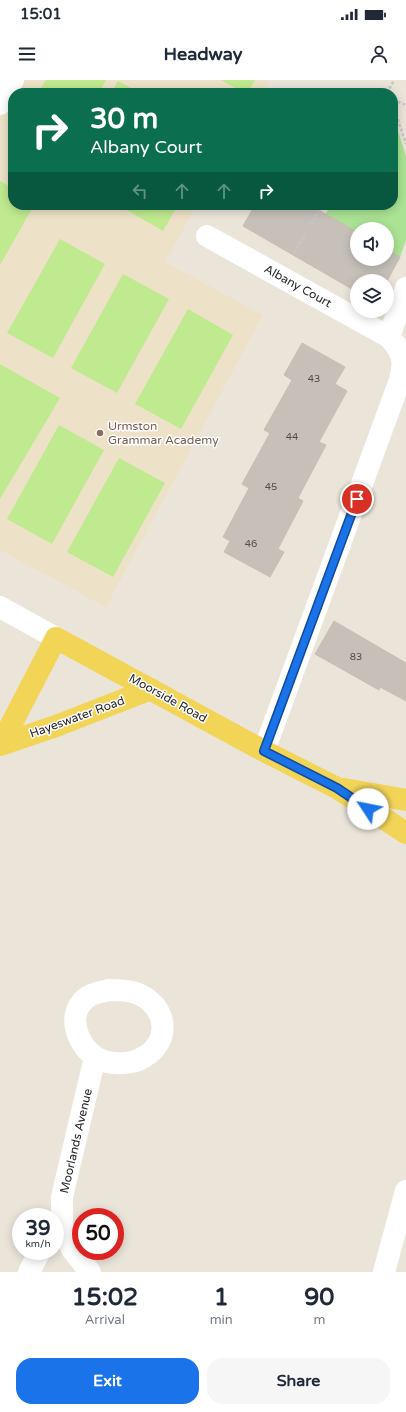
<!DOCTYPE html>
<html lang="en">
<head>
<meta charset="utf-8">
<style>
  :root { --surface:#fff; --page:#f6f6f7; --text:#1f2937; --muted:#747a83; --accent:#1a73e8 }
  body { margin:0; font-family:"Varela Round",sans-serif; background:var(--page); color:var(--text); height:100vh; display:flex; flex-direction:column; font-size:15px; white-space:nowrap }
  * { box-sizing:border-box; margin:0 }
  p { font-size:13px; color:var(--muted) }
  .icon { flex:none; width:22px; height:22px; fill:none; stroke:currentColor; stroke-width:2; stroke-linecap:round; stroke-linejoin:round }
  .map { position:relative; height:1192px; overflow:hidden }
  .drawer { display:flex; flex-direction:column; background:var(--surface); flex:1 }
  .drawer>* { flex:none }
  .guide { position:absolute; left:8px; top:8px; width:390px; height:122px; border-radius:16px; box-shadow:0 2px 10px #0003; background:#0b6e4f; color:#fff; overflow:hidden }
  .buttons { position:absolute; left:350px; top:142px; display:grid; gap:8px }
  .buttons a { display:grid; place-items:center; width:44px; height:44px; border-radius:50%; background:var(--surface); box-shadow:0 2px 10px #0003; font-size:20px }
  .speed { position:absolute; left:12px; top:1128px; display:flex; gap:8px; font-size:20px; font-weight:700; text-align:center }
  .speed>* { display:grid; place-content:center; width:52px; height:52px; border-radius:50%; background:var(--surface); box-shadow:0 2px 10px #0003; line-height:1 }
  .speed small { font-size:10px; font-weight:400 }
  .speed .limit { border:6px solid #d22; background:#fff; color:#111 }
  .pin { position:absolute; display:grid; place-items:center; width:34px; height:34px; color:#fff; margin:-17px; border:2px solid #fff; border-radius:50%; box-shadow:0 1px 4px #0007 }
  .me { position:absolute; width:44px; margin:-22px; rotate:304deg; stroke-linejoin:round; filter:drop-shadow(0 0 3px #0008) }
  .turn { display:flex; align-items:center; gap:14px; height:84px; padding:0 16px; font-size:18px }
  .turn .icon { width:52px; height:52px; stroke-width:2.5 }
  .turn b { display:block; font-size:28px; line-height:34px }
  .lanes { display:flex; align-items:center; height:38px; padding:0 16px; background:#0003; justify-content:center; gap:20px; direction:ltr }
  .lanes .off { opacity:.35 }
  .eta { display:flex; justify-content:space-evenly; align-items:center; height:68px; text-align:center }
  .eta b { font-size:24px; font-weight:700; line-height:28px }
  .primary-button { display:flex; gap:8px; margin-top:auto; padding:8px 16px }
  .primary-button a { flex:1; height:46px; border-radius:16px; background:var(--accent); color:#fff; font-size:16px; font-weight:700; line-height:46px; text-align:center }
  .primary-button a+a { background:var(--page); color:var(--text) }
  .status { display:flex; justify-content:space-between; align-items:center; height:28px; padding:0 20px; background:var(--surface); direction:ltr }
  .status svg { height:11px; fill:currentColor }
  header { display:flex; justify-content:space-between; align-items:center; height:52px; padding:0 16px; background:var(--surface); font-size:18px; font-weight:700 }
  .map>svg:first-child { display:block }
  .education { fill:#ede2c7 }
  .green { fill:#abe394 }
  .pitch { fill:#c0ea8f }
  .building { fill:#c6c0b9; stroke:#c6c0b3 }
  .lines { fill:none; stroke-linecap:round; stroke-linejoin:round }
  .path { stroke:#c7c7c7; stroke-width:2.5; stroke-dasharray:3 2; stroke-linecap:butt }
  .minor { stroke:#fff; stroke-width:22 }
  .major { stroke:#f2d457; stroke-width:22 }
  .route-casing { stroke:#114b97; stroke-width:10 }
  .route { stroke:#1a73e8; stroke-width:7 }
  .education-dot { fill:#8d6e63; stroke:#fff; stroke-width:1.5 }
  .labels { text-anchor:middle; stroke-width:3; stroke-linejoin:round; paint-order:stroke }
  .number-label { font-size:10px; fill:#504e4c }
  .street-label { font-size:12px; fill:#282828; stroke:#fff }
  .education-label { font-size:12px; fill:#785e54; stroke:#fff; text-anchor:start }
</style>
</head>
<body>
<div class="status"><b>15:01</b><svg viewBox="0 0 49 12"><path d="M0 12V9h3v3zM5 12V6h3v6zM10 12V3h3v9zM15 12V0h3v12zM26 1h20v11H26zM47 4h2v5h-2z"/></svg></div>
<header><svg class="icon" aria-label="menu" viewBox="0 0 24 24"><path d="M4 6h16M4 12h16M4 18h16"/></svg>Headway<svg class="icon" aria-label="person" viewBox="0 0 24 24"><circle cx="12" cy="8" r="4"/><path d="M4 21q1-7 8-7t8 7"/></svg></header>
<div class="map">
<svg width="406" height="1192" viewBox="0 0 406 1192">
  <rect width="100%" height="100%" fill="#ebe4d9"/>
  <path class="education" d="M0 0H269L262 13H13V125H197L165 182 263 235 106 527 0 470Z"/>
  <path class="green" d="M393 35 406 76V160L400 177 387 169V149H357V152L322 140 331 125H393Z"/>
  <path class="pitch" d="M46 0H106L99 13H38Z
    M221 0H255L247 13H244Z
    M118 1 140 13H111Z
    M0 101 13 108V125H34L0 185Z
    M118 125H178L163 151Z
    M60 159 105 184 53 278 7 253Z
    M123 194 169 219 117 313 71 288Z
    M188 229 233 255 181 349 135 324Z
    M0 284 60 318 0 419Z
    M59 345 104 370 52 464 7 439Z
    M119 378 165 403 113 497 67 472Z"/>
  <path class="building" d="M255 125H310L357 152V179H387V169L400 177 387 201H357V212L243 146Z
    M302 263 345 287 335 304 347 311 319 362 326 365 298 418 303 421 278 469 284 472 270 497 224 472 230 461 223 457 249 408 242 404 270 353 264 350 292 300 284 295Z
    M334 541 406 583V621L380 607 379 610 315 574Z"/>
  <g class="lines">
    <path class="path" d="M387 13 394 0
      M393 20 406 25
      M393 25 406 64
      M311 145 322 125
      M294 173 305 154"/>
    <path class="minor" d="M0 24 13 0
      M207 156 389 257C403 272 405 281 400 300L264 671
      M389 257 406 208
      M0 527 56 558
      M109 910C117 910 127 910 136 913 166 924 173 960 144 977 132 985 107 986 94 976 77 963 66 935 86 918 92 913 101 912 109 910Z
      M29 1192 40 1171
      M90 1192 72 1169 62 1146V1117L95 977
      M384 1192 406 1111"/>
    <path class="major" d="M1 664 56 558 264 671 337 708 406 753
      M0 665 56 646 151 609
      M344 709 406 720"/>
  </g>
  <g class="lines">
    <defs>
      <path id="route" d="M357 419 264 671 337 708 368 729"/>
    </defs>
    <use href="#route" class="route-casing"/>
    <use href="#route" class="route"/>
  </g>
  <circle class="education-dot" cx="100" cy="353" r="4"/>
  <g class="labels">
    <g class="number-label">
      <text x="314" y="302">43</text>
      <text x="292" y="360">44</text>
      <text x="271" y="410">45</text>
      <text x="251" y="467">46</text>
      <text x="356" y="580">83</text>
    </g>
    <g class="street-label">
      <text transform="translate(298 206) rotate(29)" y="4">Albany Court</text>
      <text transform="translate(168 618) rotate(29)" y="4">Moorside Road</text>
      <text transform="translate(77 637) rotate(-20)" y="4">Hayeswater Road</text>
      <text transform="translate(76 1061) rotate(-77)" y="4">Moorlands Avenue</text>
    </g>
    <g class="education-label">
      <text x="108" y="350">Urmston<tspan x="108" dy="14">Grammar Academy</tspan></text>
    </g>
  </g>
</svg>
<div class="buttons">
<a><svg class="icon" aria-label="sound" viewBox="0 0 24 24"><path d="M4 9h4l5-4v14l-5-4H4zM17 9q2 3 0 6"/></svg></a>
<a><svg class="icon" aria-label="layers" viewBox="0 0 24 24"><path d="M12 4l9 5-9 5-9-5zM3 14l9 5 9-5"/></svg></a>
</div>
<div class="speed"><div>39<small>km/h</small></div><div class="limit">50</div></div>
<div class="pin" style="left:357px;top:419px;background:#d93025"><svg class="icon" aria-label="arrive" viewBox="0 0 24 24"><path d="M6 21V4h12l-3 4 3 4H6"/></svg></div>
<svg class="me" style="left:368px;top:729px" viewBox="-20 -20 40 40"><circle r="19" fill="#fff"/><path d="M0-13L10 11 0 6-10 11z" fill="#1a73e8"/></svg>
<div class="guide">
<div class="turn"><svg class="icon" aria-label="right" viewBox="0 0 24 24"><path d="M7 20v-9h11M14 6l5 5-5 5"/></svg><div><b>30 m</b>Albany Court</div></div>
<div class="lanes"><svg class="icon off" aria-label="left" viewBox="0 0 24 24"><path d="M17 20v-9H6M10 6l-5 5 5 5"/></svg><svg class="icon off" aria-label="ahead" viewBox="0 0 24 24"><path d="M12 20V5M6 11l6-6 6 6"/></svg><svg class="icon off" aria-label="ahead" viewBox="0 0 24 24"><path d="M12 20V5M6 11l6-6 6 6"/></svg><svg class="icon" aria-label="right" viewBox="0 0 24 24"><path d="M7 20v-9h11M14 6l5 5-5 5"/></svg></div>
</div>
</div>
<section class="drawer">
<div class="eta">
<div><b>15:02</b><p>Arrival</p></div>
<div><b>1</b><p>min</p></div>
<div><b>90</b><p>m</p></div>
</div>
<div class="primary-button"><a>Exit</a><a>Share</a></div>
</section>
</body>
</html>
